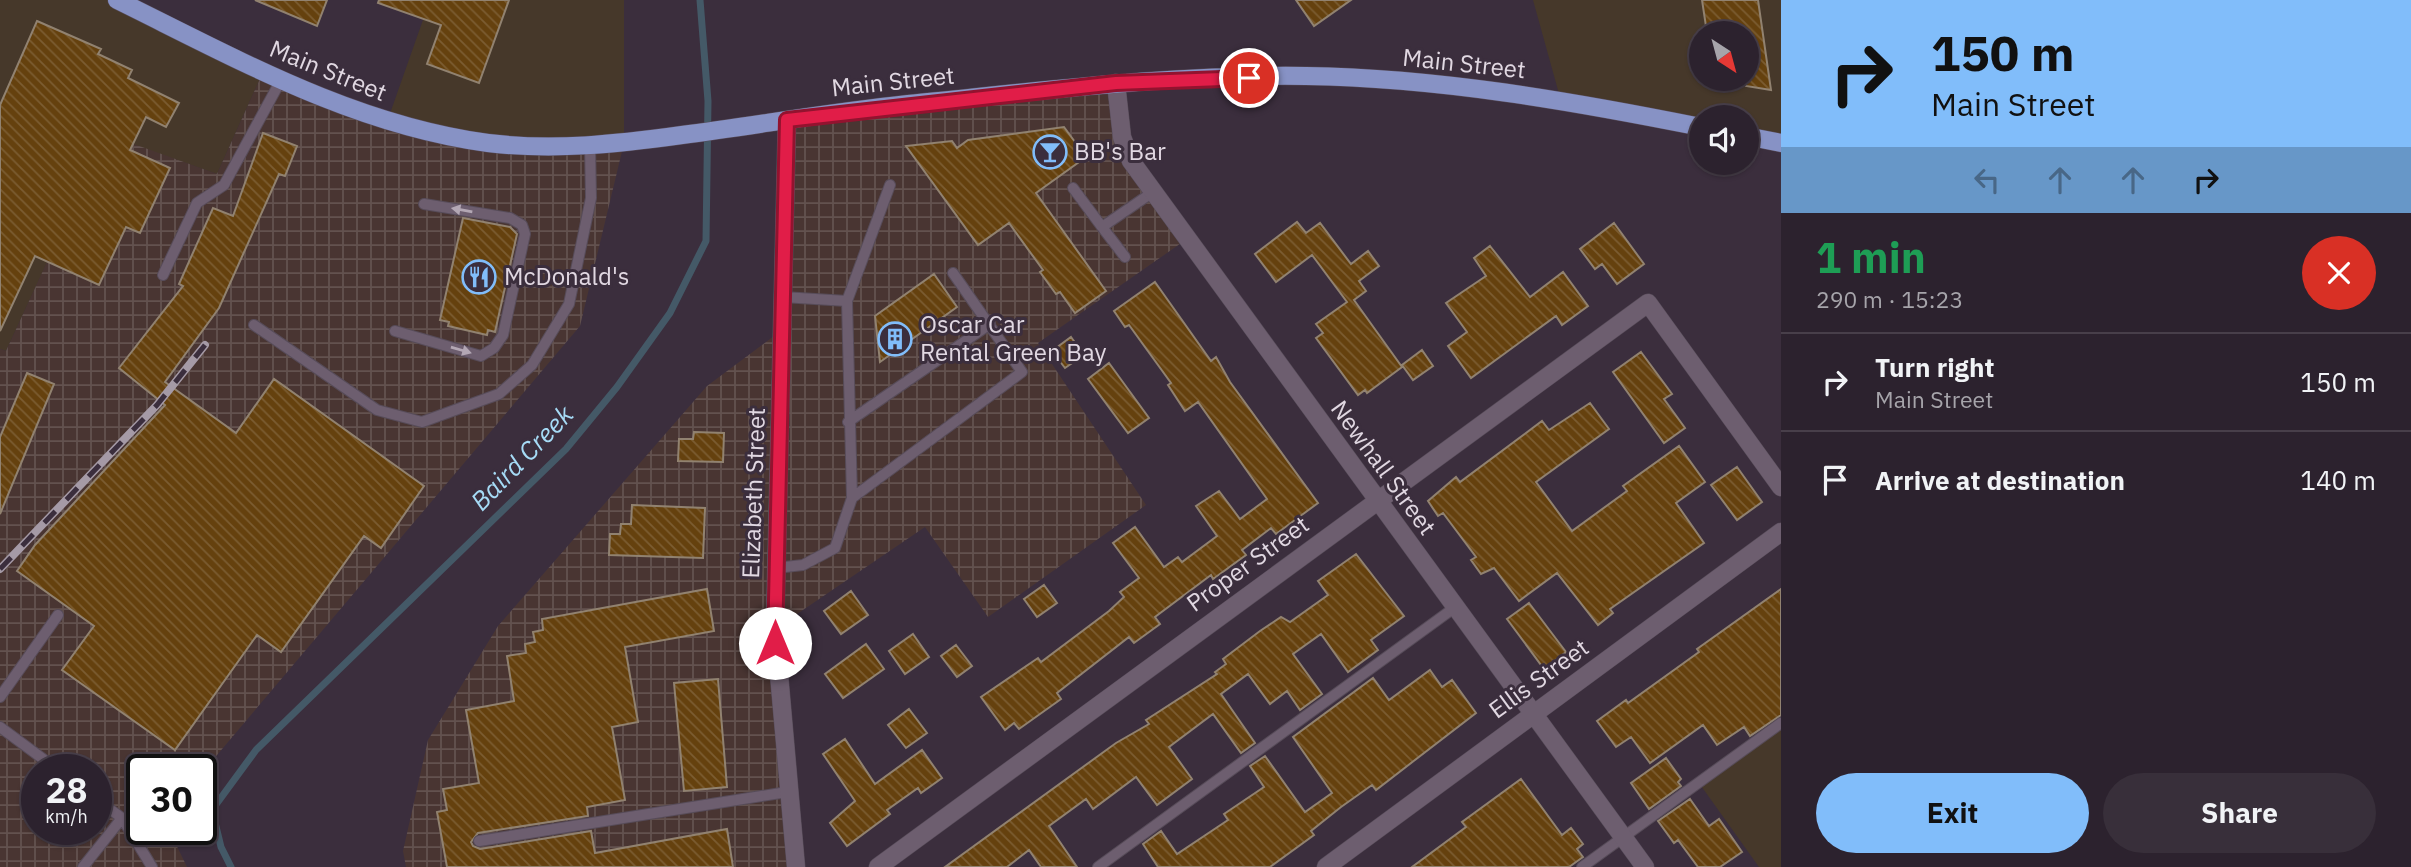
<!DOCTYPE html>
<html lang="en">
<head>
<meta charset="utf-8">
<style>
  :root { --surface:#2c222e; --page:#382f3a; --text:#f1f3f6; --muted:#a6a4aa; --line:#483f4a; --accent:#81bdfa }
  body { margin:0; font-family:"IBM Plex Sans",sans-serif; background:var(--page); color:var(--text); height:100vh; display:flex; flex-direction:column; font-size:26px; white-space:nowrap }
  * { box-sizing:border-box; margin:0 }
  p { font-size:23px; color:var(--muted) }
  .icon { flex:none; width:38px; height:38px; fill:none; stroke:currentColor; stroke-width:2; stroke-linecap:round; stroke-linejoin:round }
  .map { position:relative; flex:1; overflow:hidden }
  .sheet { display:flex; flex-direction:column; background:var(--surface); width:630px }
  .sheet>* { flex:none }
  .banner { background:#81bdfa; color:#111; overflow:hidden }
  .needle { width:46px; rotate:144deg }
  .controls { position:absolute; left:1689px; top:21px; display:grid; gap:14px }
  .controls a { display:grid; place-items:center; width:70px; height:70px; border-radius:50%; background:var(--surface); box-shadow:0 2px 5px #0004,0 0 0 2px var(--line); font-size:35px }
  .speed { position:absolute; left:21px; top:754px; display:flex; gap:14px; font-size:35px; font-weight:700; text-align:center }
  .speed>* { display:grid; place-content:center; width:91px; height:91px; border-radius:50%; background:var(--surface); box-shadow:0 2px 5px #0004,0 0 0 2px var(--line); line-height:1 }
  .speed small { font-size:18px; font-weight:400 }
  .speed .limit { border:4px solid #111; border-radius:10px; background:#fff; color:#111 }
  .pin { position:absolute; display:grid; place-items:center; width:60px; height:60px; color:#fff; margin:-30px; border:4px solid #fff; border-radius:50%; box-shadow:0 2px 7px #0007 }
  .me { position:absolute; width:77px; margin:-38px; rotate:0deg; stroke-linejoin:round; filter:drop-shadow(0 0 5px #0008) }
  .turn { display:flex; align-items:center; gap:24px; height:147px; padding:0 35px; font-size:32px }
  .turn .icon { width:91px; height:91px; stroke-width:2.5 }
  .turn b { display:block; font-size:49px; line-height:60px }
  .lanes { display:flex; align-items:center; height:66px; padding:0 35px; background:#0003; justify-content:center; gap:35px; direction:ltr }
  .lanes .off { opacity:.35 }
  .round { display:grid; place-items:center; flex:none; width:74px; height:74px; border-radius:37px; background:var(--page) }
  .summary { display:flex; align-items:center; justify-content:space-between; height:119px; padding:0 35px }
  h1 { font-size:42px; font-weight:700; line-height:52px; color:#1e9e55 }
  .button { display:flex; gap:14px; margin-top:auto; padding:14px 35px }
  .button a { flex:1; height:80px; border-radius:42px; background:var(--accent); color:#111; font-size:28px; font-weight:700; line-height:80px; text-align:center }
  .button a+a { background:var(--page); color:var(--text) }
  ul { padding:0; list-style:none }
  li { display:flex; align-items:center; gap:21px; height:98px; padding:0 35px; border-top:2px solid var(--line) }
  li div { flex:1 }
  li b { display:block; font-size:26px }
  li em { font-style:normal }
  main { display:flex; flex:1; min-height:0 }
  .map>svg:first-child { display:block }
  .commercial { fill:#46382a; fill-rule:evenodd }
  .industrial { fill:url(#industrial-grid); fill-rule:evenodd }
  .lines { fill:none; stroke-linecap:round; stroke-linejoin:round }
  .stream { stroke:#445967; stroke-width:7 }
  .building { fill:url(#building-back-hatch); stroke:#918270; stroke-width:2 }
  .service-casing { stroke:#574c59; stroke-width:12 }
  .minor-casing { stroke:#574c59; stroke-width:19 }
  .primary-casing { stroke:#574c59; stroke-width:19 }
  .service { stroke:#6d5e6f; stroke-width:10 }
  .minor { stroke:#6d5e6f; stroke-width:18 }
  .primary { stroke:#8792c5; stroke-width:18 }
  .rail-casing { stroke:#a59aa6; stroke-width:8 }
  .rail { stroke:#3b2e3d; stroke-width:5; stroke-dasharray:16; stroke-linecap:butt }
  .oneway { fill:#b3a7b4 }
  .route-casing { stroke:#92132f; stroke-width:18 }
  .route { stroke:#e11d48; stroke-width:12 }
  .labels { text-anchor:middle; stroke-width:6; stroke-linejoin:round; paint-order:stroke }
  .street-label { font-size:24px; fill:#e1d8e2; stroke:#3b2e3d }
  .poi-label { font-size:24px; fill:#e1d8e2; stroke:#3b2e3d; text-anchor:start }
  .water-label { font-size:26px; font-style:italic; fill:#a6dbf6; stroke:#3b2e3d }
</style>
</head>
<body>
<main>
<div class="map">
<svg width="1781" height="867" viewBox="0 0 1781 867">
  <defs>
    <pattern id="industrial-grid" width="8" height="8" patternUnits="userSpaceOnUse" patternTransform="scale(1.75)"><rect width="8" height="8" fill="#493532"/><path d="M0 4h8M4 0v8" fill="none" stroke="#63524f"/></pattern>
    <pattern id="building-back-hatch" width="6" height="6" patternUnits="userSpaceOnUse" patternTransform="scale(1.75)"><rect width="6" height="6" fill="#65410e"/><path d="M-1 5l2 2M0 0l6 6M5-1l2 2" fill="none" stroke="#7b5c31"/></pattern>
  </defs>
  <rect width="100%" height="100%" fill="#3b2e3d"/>
  <path class="commercial" d="M0 0H117L263 72 217 174 106 135 6 351 0 349Z
    M430 0H624V143L563 148 387 122Z
    M1533 0H1781V143L1747 136 1746 117H1701V127L1561 101ZM1701 33H1746V79H1701Z
    M1781 723V867H1759L1699 783Z"/>
  <path class="industrial" d="M263 72 444 136 624 143 580 326 201 774V770H142V830H169L187 867H0V349L6 351 106 134 217 174ZM37 770H96V830H37Z
    M1116 83 1122 137 1187 239 1038 343 1146 505 988 617 925 527 775 629 796 867H406L403 851 428 740 498 626 707 386 782 330 787 120Z"/>
  <g class="lines">
    <path class="stream" d="M231 867 221 847 212 810 256 750 566 449 617 387 670 313 706 241 708 101 700 0"/>
  </g>
  <path class="building" d="M255 0H327L317 26Z
    M379 0H509L479 83 427 64 441 25 378 3Z
    M1296 0H1351L1314 26Z
    M1702 0H1758L1771 90 1746 86V33H1707Z
    M37 21 101 49 98 54 132 70 128 78 179 103 166 127 146 117 130 150 170 168 140 233 126 227 99 285 35 256 0 331V105Z
    M1064 127 1086 157 1036 193 1106 291 1075 313 1060 292 1056 294 1040 272 1043 270 1009 223 978 245 906 146 952 141 957 148 968 140Z
    M263 133 297 146 285 176 279 174 219 308 165 382 236 433 274 379 424 486 381 548 364 536 281 652 257 635 175 750 62 670 94 626 17 571 35 545 165 405 119 368 183 286 179 284 213 208 233 216Z
    M463 218 510 227 517 234 495 332 488 330 487 335 448 326 449 322 440 320Z
    M1297 222 1306 233 1320 223 1351 264 1368 251 1379 266 1359 281 1366 291 1354 300 1402 367 1367 393 1365 390 1358 395 1316 338 1323 333 1316 324 1347 302 1312 255 1276 282 1255 254Z
    M1614 223 1644 264 1617 284 1602 264 1595 269 1580 249Z
    M1490 246 1530 297 1563 272 1588 306 1562 325 1556 316 1471 378 1448 346 1467 332 1446 303 1486 276 1474 258Z
    M934 274 957 307 880 362 875 316Z
    M1155 282 1211 361 1216 357 1230 382 1318 503 1276 534 1271 528 1242 550 1246 555 1213 579 1211 575 1155 617 1160 624 1134 643 1129 637 1057 693 1061 699 1019 729 1014 723 1005 730 981 697 1038 658 1041 662 1109 611 1124 597 1120 592 1139 578 1113 543 1135 527 1164 567 1178 557 1182 562 1217 536 1196 506 1219 491 1240 519 1267 499 1198 402 1185 411 1168 385 1171 383 1129 325 1125 327 1114 311Z
    M1071 337 1084 355 1065 368 1052 351Z
    M1422 350 1433 366 1413 380 1402 365Z
    M1641 352 1672 394 1664 399 1685 428 1664 443 1613 372Z
    M1109 363 1149 418 1128 433 1088 379Z
    M27 373 54 384 0 514V437Z
    M1590 403 1609 429 1536 482 1572 531 1627 491 1623 486 1679 446 1705 482 1676 503 1704 543 1610 609 1613 613 1598 625 1557 573 1519 601 1494 568 1481 574 1471 560 1476 557 1443 513 1438 516 1428 501 1456 477 1460 482 1542 421 1549 430Z
    M694 432 724 433 723 462 678 461 679 439H693Z
    M1737 467 1762 502 1737 520 1711 485Z
    M632 505 705 508 703 558 609 555 610 534H620L621 524H631Z
    M1356 554 1404 616 1371 640 1378 650 1348 672 1321 634 1293 654 1322 694 1300 710 1287 691 1270 704 1248 674 1221 694 1255 743 1241 753 1213 714 1169 747 1192 779 1157 805 1136 777 1093 809 1086 799 1049 826 1077 867H1041L1029 850 1007 867H945L1116 743 1149 724 1146 720 1217 674 1215 672 1226 664 1223 659 1260 631 1281 617 1290 622 1328 595 1318 581Z
    M1044 585 1057 603 1037 617 1024 599Z
    M707 589 714 631 625 647 638 722 612 727 625 800 587 807 588 816 478 833 471 842 473 846 480 849 591 831 595 853 727 829 733 867H447L437 812 447 810 443 789 479 783 466 710 514 701 507 656 526 653 525 644 535 642 533 632 543 630 542 619Z
    M1781 589V715L1750 736 1744 727 1717 745 1703 725 1650 763 1631 737 1616 747 1597 721 1626 700 1628 703 1699 652 1697 649Z
    M851 591 868 615 841 634 824 611Z
    M1529 603 1566 652 1544 669 1507 619Z
    M913 634 929 657 905 674 889 651Z
    M866 644 884 669 843 698 825 674Z
    M956 645 972 666 957 677 941 656Z
    M1430 670 1442 687 1452 680 1476 713 1376 790 1372 785 1341 807 1311 831 1314 835 1270 867H1158L1143 844 1161 831 1177 854 1228 820 1224 814 1264 787 1250 766 1265 756 1305 812 1332 793 1293 737 1373 678 1389 700Z
    M718 679 727 787 684 791 674 683Z
    M909 709 927 733 906 748 888 725Z
    M845 739 875 784 922 750 942 778 921 793 918 788 887 810 890 814 847 846 830 823 855 801 823 754Z
    M1666 758 1681 779 1678 782 1681 786 1649 809 1631 783Z
    M1521 779 1562 835 1571 828 1583 844 1577 849 1583 857 1569 867H1412L1466 827 1462 822Z
    M1690 799 1709 826 1719 819 1742 852 1720 867H1698L1678 840 1674 843 1658 821Z"/>
  <g class="lines">
    <defs>
      <path id="service" d="M1073 188 1102 227 1153 192
        M1102 227 1125 257
        M163 275 197 203 224 185 281 80
        M783 297 847 301
        M254 325 377 410 422 422 499 394 532 365 569 304 591 198 590 146
        M395 331 481 356 494 348 503 335 525 234 522 225 510 218 424 204
        M848 422 990 324
        M852 498 1022 372 953 273
        M776 568 803 565 835 548 852 498 847 301 890 185
        M0 697 58 615
        M0 727 58 770
        M96 799 122 818
        M479 841 787 792
        M83 867 122 818 152 867
        M1098 867 1454 608
        M1582 867 1781 723"/>
      <path id="minor" d="M1116 83 1122 137 1131 161 1645 867
        M787 120 775 629 796 867
        M878 867 1648 303 1781 487
        M1326 867 1781 532"/>
      <path id="primary" d="M117 0C237 59 354 125 488 143 554 151 617 144 682 135 758 125 832 112 908 104 1040 91 1173 74 1306 76 1439 78 1571 101 1701 127
        M1746 136 1781 143"/>
    </defs>
    <use href="#service" class="service-casing"/>
    <use href="#minor" class="minor-casing"/>
    <use href="#primary" class="primary-casing"/>
    <use href="#service" class="service"/>
    <use href="#minor" class="minor"/>
    <use href="#primary" class="primary"/>
    <defs>
      <path id="rail" d="M0 569 157 405 205 345"/>
    </defs>
    <use href="#rail" class="rail-casing"/>
    <use href="#rail" class="rail"/>
  </g>
  <defs><path id="oneway-solid" d="M-6-.8H1V-3.2L6.5 0L1 3.2V.8H-6Z" transform="scale(1.75)"/></defs>
  <g class="oneway">
    <use href="#oneway-solid" transform="translate(462 210) rotate(-170)"/>
    <use href="#oneway-solid" transform="translate(461 350) rotate(16)"/>
  </g>
  <g class="lines">
    <defs>
      <path id="route" d="M775 643 787 120 1116 83 1249 78"/>
    </defs>
    <use href="#route" class="route-casing"/>
    <use href="#route" class="route"/>
  </g>
  <defs>
    <symbol id="bar-ring" viewBox="-11 -11 22 22"><circle r="9.5" fill="#3b2e3d" stroke="#81bdfa" stroke-width="1.5"/><path d="M-6-5H6L.8 .8V4.5H3.5V6h-7V4.5H-.8V.8Z" fill="#81bdfa"/></symbol>
    <symbol id="restaurant-ring" viewBox="-11 -11 22 22"><circle r="9.5" fill="#3b2e3d" stroke="#81bdfa" stroke-width="1.5"/><path d="M-5-6h1v4h1v-4h1v4h1v-4h1v5L-1.5 .5V6h-2V.5L-5-1ZM5-6V6H3V1.5H1.5Q1.5-4 5-6Z" fill="#81bdfa"/></symbol>
    <symbol id="building-ring" viewBox="-11 -11 22 22"><circle r="9.5" fill="#3b2e3d" stroke="#81bdfa" stroke-width="1.5"/><path d="M-4-6H4V6H1V3H-1V6H-4ZM-2.5-4.3h1.7v1.8h-1.7ZM.8-4.3h1.7v1.8H.8ZM-2.5-1h1.7V.8h-1.7ZM.8-1h1.7V.8H.8Z" fill="#81bdfa"/></symbol>
  </defs>
  <g fill-rule="evenodd">
    <use href="#bar-ring" x="1031" y="133" width="38" height="38"/>
    <use href="#restaurant-ring" x="460" y="258" width="38" height="38"/>
    <use href="#building-ring" x="876" y="320" width="38" height="38"/>
  </g>
  <g class="labels">
    <g class="street-label">
      <text transform="translate(1464 64) rotate(6)" y="8">Main Street</text>
      <text transform="translate(328 71) rotate(22)" y="8">Main Street</text>
      <text transform="translate(893 82) rotate(-6)" y="8">Main Street</text>
      <text transform="translate(1383 468) rotate(54)" y="8">Newhall Street</text>
      <text transform="translate(754 493) rotate(-88)" y="8">Elizabeth Street</text>
      <text transform="translate(1248 564) rotate(-36)" y="8">Proper Street</text>
      <text transform="translate(1539 679) rotate(-36)" y="8">Ellis Street</text>
    </g>
    <g class="poi-label">
      <text x="1074" y="160">BB's Bar</text>
      <text x="504" y="285">McDonald's</text>
      <text x="920" y="333">Oscar Car<tspan x="920" dy="28">Rental Green Bay</tspan></text>
    </g>
    <g class="water-label">
      <text transform="translate(522 458) rotate(-46)" y="9">Baird Creek</text>
    </g>
  </g>
</svg>
<div class="controls">
<a><svg class="needle" viewBox="-14 -14 28 28"><path d="M0-13l5 13h-10z" fill="#e53935"/><path d="M0 13l5-13h-10z" fill="#a6a4aa"/></svg></a>
<a><svg class="icon" aria-label="sound" viewBox="0 0 24 24"><path d="M4 9h4l5-4v14l-5-4H4zM17 9q2 3 0 6"/></svg></a>
</div>
<div class="speed"><div>28<small>km/h</small></div><div class="limit">30</div></div>
<div class="pin" style="left:1249px;top:78px;background:#d93025"><svg class="icon" aria-label="arrive" viewBox="0 0 24 24"><path d="M6 21V4h12l-3 4 3 4H6"/></svg></div>
<svg class="me" style="left:775px;top:643px" viewBox="-20 -20 40 40"><circle r="19" fill="#fff"/><path d="M0-13L10 11 0 6-10 11z" fill="#e11d48"/></svg>
</div>
<section class="sheet">
<div class="banner">
<div class="turn"><svg class="icon" aria-label="right" viewBox="0 0 24 24"><path d="M7 20v-9h11M14 6l5 5-5 5"/></svg><div><b>150 m</b>Main Street</div></div>
<div class="lanes"><svg class="icon off" aria-label="left" viewBox="0 0 24 24"><path d="M17 20v-9H6M10 6l-5 5 5 5"/></svg><svg class="icon off" aria-label="ahead" viewBox="0 0 24 24"><path d="M12 20V5M6 11l6-6 6 6"/></svg><svg class="icon off" aria-label="ahead" viewBox="0 0 24 24"><path d="M12 20V5M6 11l6-6 6 6"/></svg><svg class="icon" aria-label="right" viewBox="0 0 24 24"><path d="M7 20v-9h11M14 6l5 5-5 5"/></svg></div>
</div>
<div class="summary"><div><h1>1 min</h1><p>290 m · 15:23</p></div><a class="round" style="background:#d93025;color:#fff"><svg class="icon" aria-label="close" viewBox="0 0 24 24"><path d="M6 6l12 12M18 6L6 18"/></svg></a></div>
<ul>
<li><svg class="icon" aria-label="right" viewBox="0 0 24 24"><path d="M7 20v-9h11M14 6l5 5-5 5"/></svg><div><b>Turn right</b><p>Main Street</p></div><em>150 m</em></li>
<li><svg class="icon" aria-label="arrive" viewBox="0 0 24 24"><path d="M6 21V4h12l-3 4 3 4H6"/></svg><div><b>Arrive at destination</b></div><em>140 m</em></li>
</ul>
<div class="button"><a>Exit</a><a>Share</a></div>
</section>
</main>
</body>
</html>
